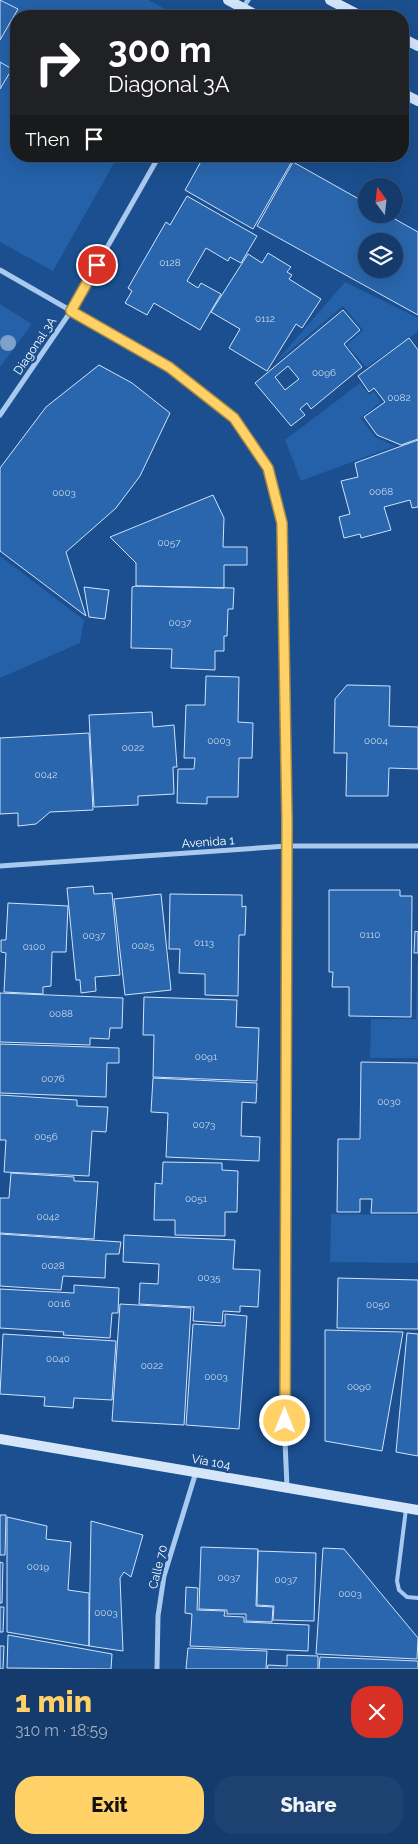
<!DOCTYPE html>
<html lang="en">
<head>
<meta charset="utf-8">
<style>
  :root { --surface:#143b6b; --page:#1d4271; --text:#f1f3f6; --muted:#9dadc1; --line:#33557e; --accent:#ffd166 }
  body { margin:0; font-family:Raleway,sans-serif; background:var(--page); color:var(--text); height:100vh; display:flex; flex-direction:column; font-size:19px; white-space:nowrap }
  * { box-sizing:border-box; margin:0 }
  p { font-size:16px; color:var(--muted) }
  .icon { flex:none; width:28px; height:28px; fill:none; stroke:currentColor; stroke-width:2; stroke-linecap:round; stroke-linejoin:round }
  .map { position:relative; height:1669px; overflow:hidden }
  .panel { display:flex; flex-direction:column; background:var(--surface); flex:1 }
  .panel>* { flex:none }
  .guide { position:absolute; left:10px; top:10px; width:399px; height:152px; border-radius:20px; box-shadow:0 5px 20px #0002,0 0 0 1px var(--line); background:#202124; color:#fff; overflow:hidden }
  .needle { width:32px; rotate:345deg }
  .controls { position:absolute; left:358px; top:178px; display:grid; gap:10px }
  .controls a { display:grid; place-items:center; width:45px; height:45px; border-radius:50%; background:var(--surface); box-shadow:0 5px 20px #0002,0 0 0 1px var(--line); font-size:25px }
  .pin { position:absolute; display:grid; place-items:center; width:42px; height:42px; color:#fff; margin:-21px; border:2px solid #fff; border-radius:50%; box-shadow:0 1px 5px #0007 }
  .me { position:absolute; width:55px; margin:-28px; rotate:0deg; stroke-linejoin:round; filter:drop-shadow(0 0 4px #0008) }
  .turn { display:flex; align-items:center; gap:18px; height:105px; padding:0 15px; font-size:22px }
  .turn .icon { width:65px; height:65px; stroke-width:2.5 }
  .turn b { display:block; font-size:35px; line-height:42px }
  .then { display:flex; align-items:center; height:48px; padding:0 15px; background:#0003; gap:10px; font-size:19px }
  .round { display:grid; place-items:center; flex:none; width:52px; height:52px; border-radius:20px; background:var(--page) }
  .head { display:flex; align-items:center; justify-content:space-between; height:85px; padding:0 15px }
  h1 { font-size:30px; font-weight:800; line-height:38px; color:var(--accent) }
  .primary-button { display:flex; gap:10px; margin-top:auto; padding:10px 15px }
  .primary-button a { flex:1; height:58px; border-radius:20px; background:var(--accent); color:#111; font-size:20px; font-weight:800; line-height:58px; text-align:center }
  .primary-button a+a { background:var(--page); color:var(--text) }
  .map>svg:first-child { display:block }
  .green { fill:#2461a8 }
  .building { fill:#2a66ad; stroke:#cfe3fa; fill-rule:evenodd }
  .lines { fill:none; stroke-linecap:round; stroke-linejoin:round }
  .lane { stroke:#a9c9ee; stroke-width:4 }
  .street { stroke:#a9c9ee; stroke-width:5 }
  .secondary { stroke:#d6e6fa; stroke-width:10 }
  .tree { fill:#7ea0ca }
  .route-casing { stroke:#a68842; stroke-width:12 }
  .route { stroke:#ffd166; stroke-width:9 }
  .labels { text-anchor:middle; stroke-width:5; stroke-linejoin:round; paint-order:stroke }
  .number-label { font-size:10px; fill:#cad9ea }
  .street-label { font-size:12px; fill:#fff; stroke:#1b4f8f }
</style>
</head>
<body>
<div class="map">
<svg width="418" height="1669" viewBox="0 0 418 1669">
  <rect width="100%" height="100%" fill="#1b4f8f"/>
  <path class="green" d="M3 0H148L178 16H16V156H118L53 271 0 242V89L12 69 0 62V40L18 9Z
    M345 282 418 318V332L366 367 347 345 363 330 343 306 275 363Z
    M0 304 32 324 0 367Z
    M360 383 369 395 374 392 381 402 361 418 375 437 395 446 301 481 285 440Z
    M0 556 84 620 80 643 0 678Z
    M417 963H418V1058H370L371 1019H416Z
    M331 1214 418 1215V1263L330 1262Z"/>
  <path class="building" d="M0 0 18 9 0 40Z
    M0 62 12 69 0 89Z
    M204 156H295L253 229 185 190Z
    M293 162 366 203V214H386L418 232V315L257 226ZM366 241H394V269H366Z
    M187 196 257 236 241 263 230 257 228 261 206 248 187 281 198 288 201 283 221 294 200 330 154 303 147 315 125 303 132 291 128 288 166 222 170 225Z
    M268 253 291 267 287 272 292 275 289 279 321 299 302 328 296 324 267 371 229 348 240 329 211 312 248 254 262 263Z
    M343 310 360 330 344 344 362 367 311 409 307 403 300 409 305 415 291 426 255 383ZM288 366 299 379 285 390 275 377Z
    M409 338 418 350V439L401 445 377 435 364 417 385 402 374 388 369 392 358 376Z
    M99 365 132 383 170 413 140 476 116 508 66 552 86 616 0 551V468L46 407Z
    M418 440V507L412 508 410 500 384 507 391 530 361 538 360 534 344 538 339 517 350 514 341 481 358 477 355 463Z
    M213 495 224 518 223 547H247V565H224V588L136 586V563L110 537Z
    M136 586 234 588 233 609H228L227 636H224V651H215V670L171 668 172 649 131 648 132 587Z
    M84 587 109 590 105 619 89 617Z
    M206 676 239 677 238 722 253 723 252 758H239L238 797H207V804L177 803 178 769H194L195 758H184L186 705H205Z
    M347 685 390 686 389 726 418 727V769L389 768 388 796H346L347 753H334L335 699Z
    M152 712 153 727 174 725 177 767H173L174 794 138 796V805L94 807 89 715Z
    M89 733 93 810 50 812 36 824 18 826V813L0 814V738Z
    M93 886 94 894 112 893 120 975 95 977 96 991 81 993 80 980H76L67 888Z
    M329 890H400V896H412L411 1017 349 1016V987H332L333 972H329Z
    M161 894 171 990 125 995 114 899Z
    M170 894 242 895V907L246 906 245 935H239L238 996 205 995V974L179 973 180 949H169Z
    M8 903 68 906 66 952H52L51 986 43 987V994L4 992 6 953 1 952V940H6Z
    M415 931 418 932V953H414Z
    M0 993 123 998 122 1028H110L109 1039 90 1038V1045L0 1042Z
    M144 997 237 1000 236 1027 259 1028 257 1081 153 1077 154 1035H143Z
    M0 1044 119 1048V1063H107L106 1097 0 1093Z
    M361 1062 418 1063V1213H371L372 1199H360V1212H337L338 1139H360Z
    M153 1078 257 1083 256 1103 242 1102 241 1136 260 1137 259 1161 166 1157 168 1113 151 1112Z
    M0 1095 77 1100V1106L108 1107 106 1132 92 1131 89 1176 4 1172 6 1140H0Z
    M163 1162 222 1163V1170L238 1171 237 1212H225V1236L175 1235V1220H154L155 1183 162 1184Z
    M11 1173 74 1177V1181L98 1182 94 1239 0 1233V1198H9Z
    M0 1234 121 1242 119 1254H106L105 1278 63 1276 61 1290 0 1286Z
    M124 1235 235 1240 233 1269 260 1270 258 1307 240 1306V1312L223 1311 222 1323 193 1321 194 1307 139 1304 140 1283 158 1284 159 1264 123 1262Z
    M338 1278 418 1280V1329L337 1328Z
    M74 1285 119 1288 118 1313H112L110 1338 63 1335 64 1332 0 1328V1289L74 1293Z
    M120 1304 191 1308 184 1425 112 1421Z
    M225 1314 247 1316 239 1429 186 1425 193 1324 225 1326Z
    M325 1330 403 1332 382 1451 325 1441Z
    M407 1333 418 1334V1456L396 1452Z
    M3 1334 116 1341 112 1400 74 1398 73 1408 44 1406 45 1397 0 1394Z
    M0 1515H6L5 1555H0Z
    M7 1517 47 1526 46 1539 71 1542 68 1590 89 1593V1646L7 1632Z
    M91 1521 143 1535 131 1577 124 1572 120 1578 123 1651 89 1646Z
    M201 1547 258 1549 256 1606 273 1607 272 1622 246 1621V1614H227V1610L199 1609Z
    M323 1548 344 1549 418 1638 417 1659 316 1654Z
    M258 1551 316 1553 314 1621 273 1620 274 1606 257 1605Z
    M0 1562 3 1563 2 1603H0Z
    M186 1587 198 1588 197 1610 225 1611 224 1616 244 1617V1622L309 1625 308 1651 190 1646 192 1614 185 1613Z
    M0 1607H4L3 1632H0Z
    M8 1635 112 1654 111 1669 7 1668Z
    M0 1646H4L3 1669H0Z
    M188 1648 267 1651 266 1669H186Z
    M287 1655 318 1656V1669H267L268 1665 287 1666Z
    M320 1657 418 1661V1669H319Z"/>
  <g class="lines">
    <path class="lane" d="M406 1509 397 1581 399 1590 407 1597 418 1598"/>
    <path class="street" d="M238 16 248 0
      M0 270 169 367 234 417 267 468 282 523 287 821 285 1441 287 1487
      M0 415 71 311 159 156
      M0 866 287 846H418
      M157 1669 158 1616 164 1576 196 1472"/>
    <path class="secondary" d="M228 0 258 16
      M330 0 361 16
      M402 38 418 46
      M402 93 418 101
      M0 1439 418 1510"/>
  </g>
  <circle class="tree" cx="8" cy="343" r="8"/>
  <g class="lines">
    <defs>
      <path id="route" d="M97 265 71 311 169 367 234 418 268 468 282 523 287 821 285 1421"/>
    </defs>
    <use href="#route" class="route-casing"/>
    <use href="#route" class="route"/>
  </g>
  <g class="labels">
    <g class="number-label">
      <text x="170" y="266">0128</text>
      <text x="265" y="322">0112</text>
      <text x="324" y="376">0096</text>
      <text x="399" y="401">0082</text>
      <text x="381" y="495">0068</text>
      <text x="64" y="496">0003</text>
      <text x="169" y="546">0057</text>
      <text x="180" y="626">0037</text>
      <text x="219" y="744">0003</text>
      <text x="376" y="744">0004</text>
      <text x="133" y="751">0022</text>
      <text x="46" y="778">0042</text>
      <text x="370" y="938">0110</text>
      <text x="94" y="939">0037</text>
      <text x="204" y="946">0113</text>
      <text x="143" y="949">0025</text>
      <text x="34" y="950">0100</text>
      <text x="61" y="1017">0088</text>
      <text x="206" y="1060">0091</text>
      <text x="53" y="1082">0076</text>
      <text x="389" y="1105">0030</text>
      <text x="204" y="1128">0073</text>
      <text x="46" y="1140">0056</text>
      <text x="196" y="1202">0051</text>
      <text x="48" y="1220">0042</text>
      <text x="53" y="1269">0028</text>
      <text x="209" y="1281">0035</text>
      <text x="59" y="1307">0016</text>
      <text x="378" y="1308">0050</text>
      <text x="58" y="1362">0040</text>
      <text x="152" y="1369">0022</text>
      <text x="216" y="1380">0003</text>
      <text x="359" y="1390">0090</text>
      <text x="38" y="1570">0019</text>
      <text x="229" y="1581">0037</text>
      <text x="286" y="1583">0037</text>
      <text x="350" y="1597">0003</text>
      <text x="106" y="1616">0003</text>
    </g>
    <g class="street-label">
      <text transform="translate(35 346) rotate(-56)" y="4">Diagonal 3A</text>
      <text transform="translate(208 842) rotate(-4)" y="4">Avenida 1</text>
      <text transform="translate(211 1462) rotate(10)" y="4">Vía 104</text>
      <text transform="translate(158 1567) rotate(-76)" y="4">Calle 70</text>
    </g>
  </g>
</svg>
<div class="controls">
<a><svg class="needle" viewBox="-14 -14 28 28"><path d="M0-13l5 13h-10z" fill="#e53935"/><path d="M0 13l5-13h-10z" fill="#9dadc1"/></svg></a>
<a><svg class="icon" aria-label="layers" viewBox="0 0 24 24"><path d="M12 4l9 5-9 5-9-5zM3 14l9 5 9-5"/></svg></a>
</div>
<div class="pin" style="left:97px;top:265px;background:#d93025"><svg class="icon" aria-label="arrive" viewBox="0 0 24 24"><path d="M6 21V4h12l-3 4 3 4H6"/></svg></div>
<svg class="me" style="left:285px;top:1421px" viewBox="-20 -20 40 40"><circle r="17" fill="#ffd166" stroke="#fff" stroke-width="3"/><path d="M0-11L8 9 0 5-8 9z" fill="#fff"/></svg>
<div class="guide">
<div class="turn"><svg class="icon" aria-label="right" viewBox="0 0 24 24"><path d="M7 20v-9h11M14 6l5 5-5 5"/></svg><div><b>300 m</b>Diagonal 3A</div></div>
<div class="then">Then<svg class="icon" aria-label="arrive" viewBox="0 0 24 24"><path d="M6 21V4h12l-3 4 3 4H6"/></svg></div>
</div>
</div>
<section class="panel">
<div class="head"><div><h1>1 min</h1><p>310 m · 18:59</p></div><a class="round" style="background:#d93025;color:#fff"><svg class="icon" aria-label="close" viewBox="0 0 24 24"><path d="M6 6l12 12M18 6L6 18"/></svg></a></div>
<div class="primary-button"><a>Exit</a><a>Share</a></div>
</section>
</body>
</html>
